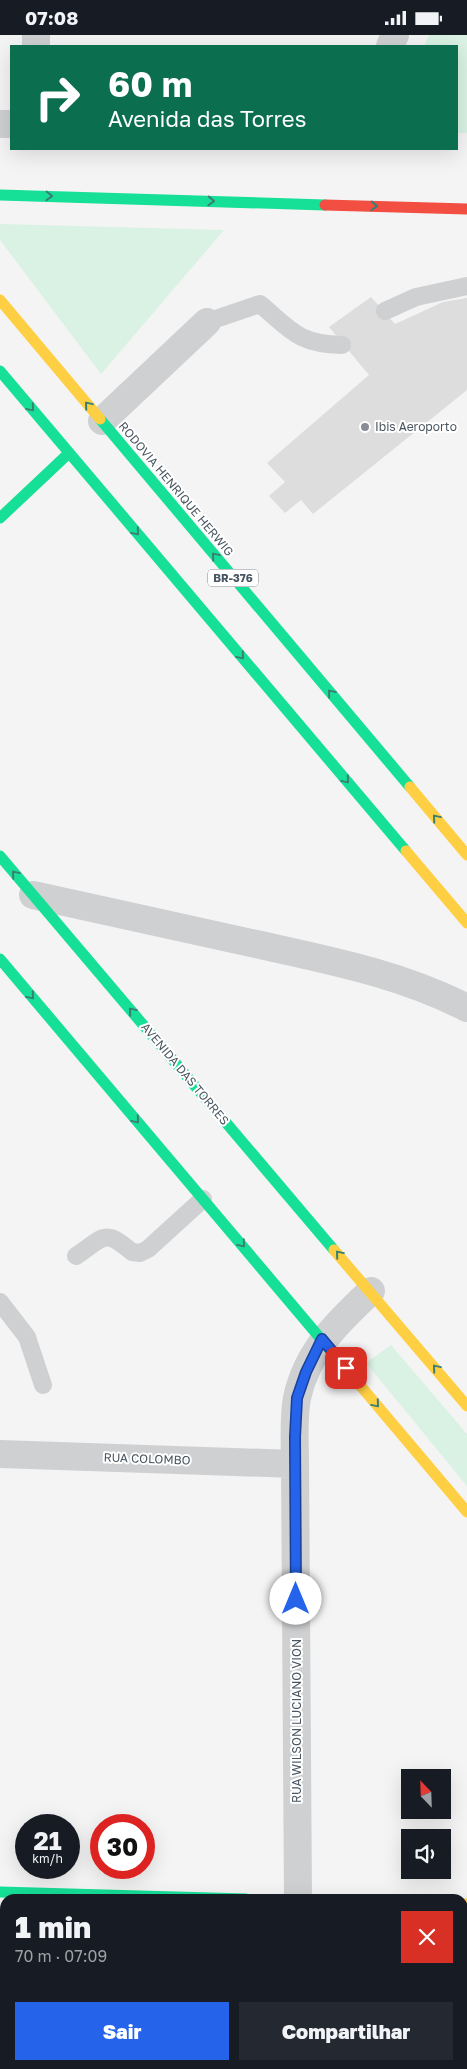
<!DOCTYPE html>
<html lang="pt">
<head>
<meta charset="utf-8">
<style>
  :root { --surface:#171b24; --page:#242831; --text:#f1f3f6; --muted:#9ea1a6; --accent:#2563eb }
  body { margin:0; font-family:"Golos Text",sans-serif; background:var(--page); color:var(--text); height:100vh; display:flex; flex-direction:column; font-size:19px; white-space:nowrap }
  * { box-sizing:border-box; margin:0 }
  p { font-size:16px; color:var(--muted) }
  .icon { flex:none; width:28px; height:28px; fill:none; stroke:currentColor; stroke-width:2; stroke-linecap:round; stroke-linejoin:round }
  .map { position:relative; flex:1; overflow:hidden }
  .sheet { position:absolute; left:0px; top:1859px; width:468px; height:176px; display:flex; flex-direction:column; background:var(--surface); border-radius:15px 15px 0 0; box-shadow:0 5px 20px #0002 }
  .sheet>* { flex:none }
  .banner { position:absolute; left:10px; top:10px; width:448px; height:105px; border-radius:0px; box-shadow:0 5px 20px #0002; background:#0b6e4f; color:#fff; overflow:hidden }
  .needle { width:32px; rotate:337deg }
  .tools { position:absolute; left:401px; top:1734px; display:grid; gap:10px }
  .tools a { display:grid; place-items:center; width:50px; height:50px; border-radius:0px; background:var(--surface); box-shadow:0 5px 20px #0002; font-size:25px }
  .speed { position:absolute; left:15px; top:1779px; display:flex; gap:10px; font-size:25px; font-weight:700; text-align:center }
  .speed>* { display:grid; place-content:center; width:65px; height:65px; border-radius:50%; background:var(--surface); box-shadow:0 5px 20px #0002; line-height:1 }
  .speed small { font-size:12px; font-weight:400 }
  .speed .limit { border:8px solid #d22; background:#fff; color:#111 }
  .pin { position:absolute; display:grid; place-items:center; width:42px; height:42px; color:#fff; margin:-21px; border-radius:10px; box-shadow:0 2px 8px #0006 }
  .me { position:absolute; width:55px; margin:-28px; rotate:0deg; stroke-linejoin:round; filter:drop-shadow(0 0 4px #0008) }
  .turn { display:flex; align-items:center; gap:18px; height:105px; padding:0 15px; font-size:22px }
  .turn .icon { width:65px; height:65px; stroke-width:2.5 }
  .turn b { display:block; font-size:35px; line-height:42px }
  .round { display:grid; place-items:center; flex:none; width:52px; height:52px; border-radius:0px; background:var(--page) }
  .summary { display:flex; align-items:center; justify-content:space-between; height:85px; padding:0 15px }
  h1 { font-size:30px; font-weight:800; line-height:38px }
  .button { display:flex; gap:10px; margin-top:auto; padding:10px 15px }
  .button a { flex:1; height:58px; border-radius:0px; background:var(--accent); color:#fff; font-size:20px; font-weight:800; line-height:58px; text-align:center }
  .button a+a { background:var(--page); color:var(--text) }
  .status { display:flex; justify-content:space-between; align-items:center; height:35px; padding:0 25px; background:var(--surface); direction:ltr }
  .status svg { height:14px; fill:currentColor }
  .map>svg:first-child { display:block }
  .green { fill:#d9f2e3 }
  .building { fill:#ddddde }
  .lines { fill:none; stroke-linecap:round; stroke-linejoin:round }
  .lane { stroke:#ced0d2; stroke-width:18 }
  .street { stroke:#ced0d2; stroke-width:28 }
  .fast { stroke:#16e098; stroke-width:11 }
  .slow { stroke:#ffcf43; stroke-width:11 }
  .jam { stroke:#f24e42; stroke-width:11 }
  .oneway { stroke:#3a7f72 }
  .route-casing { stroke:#184099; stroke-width:12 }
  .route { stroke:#2563eb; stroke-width:9 }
  .poi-dot { fill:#868d94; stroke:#fff; stroke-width:2 }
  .labels { text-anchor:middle; stroke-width:4; stroke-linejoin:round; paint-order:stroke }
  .shield { fill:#fff; stroke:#808990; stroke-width:1 }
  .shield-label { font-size:11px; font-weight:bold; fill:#4a5661 }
  .poi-label { font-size:12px; fill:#4a5661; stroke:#fff; text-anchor:start }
  .street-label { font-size:12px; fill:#4a5661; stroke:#fff }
</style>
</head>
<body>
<div class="status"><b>07:08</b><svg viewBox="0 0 49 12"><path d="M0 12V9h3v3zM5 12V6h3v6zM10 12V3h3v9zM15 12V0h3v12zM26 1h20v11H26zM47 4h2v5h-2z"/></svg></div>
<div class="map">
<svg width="467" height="2034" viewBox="0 0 467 2034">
  <rect width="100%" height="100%" fill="#f4f4f4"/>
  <path class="green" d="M429 0H467V98H456V11H424Z
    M0 189 224 195 101 339 0 205Z
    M391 1310 467 1399V1451L366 1328Z"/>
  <path class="building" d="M371 262 395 289 443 267 467 263V355L313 479 301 465 285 478 269 461 285 447 267 428 369 340 329 292Z"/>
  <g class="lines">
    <path class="lane" d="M385 276 416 262 467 251
      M207 287 260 269C291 295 298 309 342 310
      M76 1221C104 1202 104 1193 132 1217L140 1218 148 1214 203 1164
      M0 1267 27 1302 43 1350"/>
    <path class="street" d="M36 11V0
      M390 11 395 0
      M0 89H11
      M102 386 207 287
      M33 860C107 876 182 893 256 909 328 925 401 939 467 973
      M0 1419 295 1429
      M298 1864 295 1429C295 1407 293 1384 297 1363 307 1316 338 1287 371 1256
      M298 2030V2034"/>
    <path class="fast" d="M0 160 325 170
      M0 336 406 816
      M100 384 410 752
      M0 483 69 418
      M0 821 334 1215
      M0 924 337 1323
      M0 1857 246 1864"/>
    <path class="slow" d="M0 265 100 384
      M410 752 467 820
      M406 816 467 888
      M334 1215 467 1371
      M337 1323 467 1477
      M462 1869H467"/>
    <path class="jam" d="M325 170 467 174"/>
  </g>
  <defs><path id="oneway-chevron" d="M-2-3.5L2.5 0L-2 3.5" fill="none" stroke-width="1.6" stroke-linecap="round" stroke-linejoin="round" transform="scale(1.25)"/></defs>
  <g class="oneway">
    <use href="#oneway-chevron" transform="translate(49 161) rotate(2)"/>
    <use href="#oneway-chevron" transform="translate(211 166) rotate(2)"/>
    <use href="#oneway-chevron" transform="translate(374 171) rotate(2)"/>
    <use href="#oneway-chevron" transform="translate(88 370) rotate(-130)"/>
    <use href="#oneway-chevron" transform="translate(31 373) rotate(50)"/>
    <use href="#oneway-chevron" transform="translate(136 497) rotate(50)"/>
    <use href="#oneway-chevron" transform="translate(215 521) rotate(-130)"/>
    <use href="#oneway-chevron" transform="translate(241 621) rotate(50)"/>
    <use href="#oneway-chevron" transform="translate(331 658) rotate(-130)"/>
    <use href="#oneway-chevron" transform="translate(346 745) rotate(50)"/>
    <use href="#oneway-chevron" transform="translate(436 783) rotate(-130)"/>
    <use href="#oneway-chevron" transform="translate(15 839) rotate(-130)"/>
    <use href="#oneway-chevron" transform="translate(31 961) rotate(50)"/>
    <use href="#oneway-chevron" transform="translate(132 976) rotate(-130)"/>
    <use href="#oneway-chevron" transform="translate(136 1085) rotate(50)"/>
    <use href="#oneway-chevron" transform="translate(242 1209) rotate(50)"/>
    <use href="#oneway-chevron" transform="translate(339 1219) rotate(-130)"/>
    <use href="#oneway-chevron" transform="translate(436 1333) rotate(-130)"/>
    <use href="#oneway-chevron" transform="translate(376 1369) rotate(50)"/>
  </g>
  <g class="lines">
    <defs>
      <path id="route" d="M296 1564 295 1402 297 1363 306 1337 322 1304 346 1333"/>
    </defs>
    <use href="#route" class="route-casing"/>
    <use href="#route" class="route"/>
  </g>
  <circle class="poi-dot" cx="365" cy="392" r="5"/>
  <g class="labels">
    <rect class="shield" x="208" y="534.5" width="50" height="17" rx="4"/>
    <g class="shield-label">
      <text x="233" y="547">BR-376</text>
    </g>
    <g class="poi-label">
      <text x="375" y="396">Ibis Aeroporto</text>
    </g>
    <g class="street-label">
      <text transform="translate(176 454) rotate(50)" y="4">RODOVIA HENRIQUE HERWIG</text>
      <text transform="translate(185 1039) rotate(50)" y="4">AVENIDA DAS TORRES</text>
      <text transform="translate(147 1424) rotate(2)" y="4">RUA COLOMBO</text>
      <text transform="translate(297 1686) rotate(-90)" y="4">RUA WILSON LUCIANO VION</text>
    </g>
  </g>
</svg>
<div class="tools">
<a><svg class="needle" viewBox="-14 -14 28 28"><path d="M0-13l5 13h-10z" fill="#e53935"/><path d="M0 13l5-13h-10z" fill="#9ea1a6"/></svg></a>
<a><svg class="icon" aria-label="sound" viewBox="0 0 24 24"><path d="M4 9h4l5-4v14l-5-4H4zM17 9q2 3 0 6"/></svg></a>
</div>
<div class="speed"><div>21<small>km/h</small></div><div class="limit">30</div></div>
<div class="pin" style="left:346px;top:1333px;background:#d93025"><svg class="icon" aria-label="arrive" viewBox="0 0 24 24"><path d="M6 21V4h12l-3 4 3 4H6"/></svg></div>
<svg class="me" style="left:296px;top:1564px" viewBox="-20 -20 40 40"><circle r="19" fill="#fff"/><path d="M0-13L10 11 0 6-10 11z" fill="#2563eb"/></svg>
<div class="banner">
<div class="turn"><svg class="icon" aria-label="right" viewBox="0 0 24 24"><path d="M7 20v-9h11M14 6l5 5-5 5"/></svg><div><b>60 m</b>Avenida das Torres</div></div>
</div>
<section class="sheet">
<div class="summary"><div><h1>1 min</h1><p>70 m · 07:09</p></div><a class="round" style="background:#d93025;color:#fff"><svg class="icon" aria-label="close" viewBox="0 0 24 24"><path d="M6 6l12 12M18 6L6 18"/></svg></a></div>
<div class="button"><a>Sair</a><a>Compartilhar</a></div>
</section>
</div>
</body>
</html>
